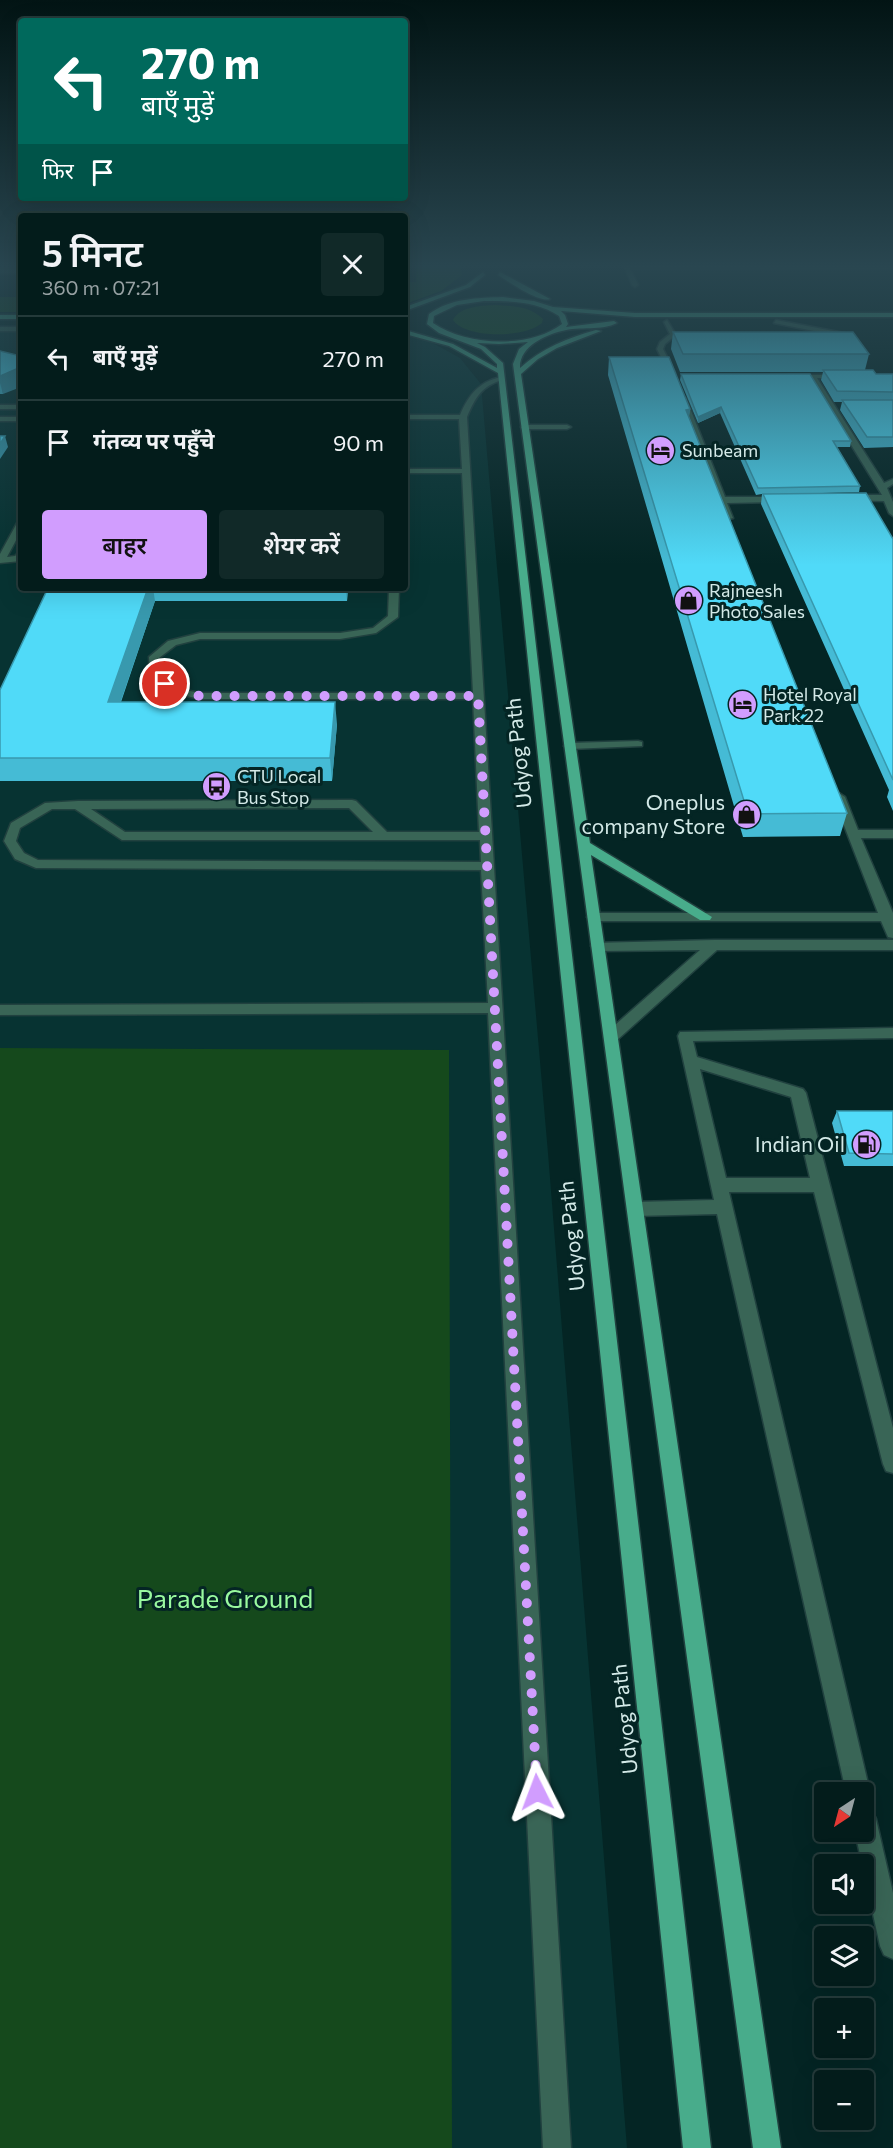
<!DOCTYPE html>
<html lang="hi">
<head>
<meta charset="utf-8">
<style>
  :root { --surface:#031c1b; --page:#112928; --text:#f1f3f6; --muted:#97a1a3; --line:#243a3a; --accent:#d19dfe }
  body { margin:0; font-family:Commissioner,"Noto Sans Devanagari",sans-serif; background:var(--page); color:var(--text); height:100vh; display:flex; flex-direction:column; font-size:22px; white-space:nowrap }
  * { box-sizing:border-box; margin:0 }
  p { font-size:20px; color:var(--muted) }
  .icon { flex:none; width:33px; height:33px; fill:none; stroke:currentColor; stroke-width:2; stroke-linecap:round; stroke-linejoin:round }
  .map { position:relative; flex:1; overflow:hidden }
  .panel { position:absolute; left:18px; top:213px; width:390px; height:378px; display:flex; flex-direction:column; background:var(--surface); border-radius:6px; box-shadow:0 6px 24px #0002,0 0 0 2px var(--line) }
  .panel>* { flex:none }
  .hud { position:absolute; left:18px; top:18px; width:390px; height:183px; border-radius:6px; box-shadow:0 6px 24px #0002,0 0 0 2px var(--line); background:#00695c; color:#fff; overflow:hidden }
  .needle { width:39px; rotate:216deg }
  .fabs { position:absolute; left:814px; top:1782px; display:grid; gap:12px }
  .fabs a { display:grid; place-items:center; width:60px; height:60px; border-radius:6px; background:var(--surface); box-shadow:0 6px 24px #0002,0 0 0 2px var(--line); font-size:30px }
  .pin { position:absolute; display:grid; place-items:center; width:51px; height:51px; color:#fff; margin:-26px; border:3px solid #fff; border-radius:50%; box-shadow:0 2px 6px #0007 }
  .me { position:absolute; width:66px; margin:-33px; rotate:357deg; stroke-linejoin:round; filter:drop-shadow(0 0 4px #0008) }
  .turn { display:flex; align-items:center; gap:21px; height:126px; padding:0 24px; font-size:27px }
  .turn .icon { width:78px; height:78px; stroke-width:2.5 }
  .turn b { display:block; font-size:42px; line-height:51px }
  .then { display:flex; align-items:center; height:57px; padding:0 24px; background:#0003; gap:12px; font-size:22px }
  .round { display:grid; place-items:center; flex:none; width:63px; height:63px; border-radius:6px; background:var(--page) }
  .head { display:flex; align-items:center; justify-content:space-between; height:102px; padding:0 24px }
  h1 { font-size:36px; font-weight:600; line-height:45px }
  .cta { display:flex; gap:12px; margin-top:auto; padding:12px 24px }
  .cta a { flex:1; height:69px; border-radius:6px; background:var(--accent); color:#111; font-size:24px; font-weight:600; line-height:69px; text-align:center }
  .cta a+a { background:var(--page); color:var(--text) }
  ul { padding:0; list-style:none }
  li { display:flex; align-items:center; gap:18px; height:84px; padding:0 24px; border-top:2px solid var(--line) }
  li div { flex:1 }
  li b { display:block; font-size:22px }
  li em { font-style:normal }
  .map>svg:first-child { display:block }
  .built { fill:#073332 }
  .green { fill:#15491c }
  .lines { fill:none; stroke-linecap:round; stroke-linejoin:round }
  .minor-casing { stroke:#21413f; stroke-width:3 }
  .major-casing { stroke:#21413f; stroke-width:3 }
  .minor { fill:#396556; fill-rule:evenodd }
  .major { fill:#48ac8b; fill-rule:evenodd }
  .wall { fill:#45bbd5 }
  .shaded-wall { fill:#3899ae }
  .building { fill:#50daf8; stroke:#3899ae; stroke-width:1.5 }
  .route { stroke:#d19dfe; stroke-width:10; stroke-dasharray:0 18 }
  .labels { text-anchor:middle; stroke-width:6; stroke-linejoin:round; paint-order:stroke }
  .far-poi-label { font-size:18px; fill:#d4eae8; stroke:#042524; text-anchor:start }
  .street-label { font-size:21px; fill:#d4eae8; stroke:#042524 }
  .poi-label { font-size:21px; fill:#d4eae8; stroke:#042524; text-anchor:end }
  .near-park-label { font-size:26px; fill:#99fa9f; stroke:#042524 }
</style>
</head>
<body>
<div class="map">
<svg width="893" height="2148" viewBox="0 0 893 2148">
  <rect width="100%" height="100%" fill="#042524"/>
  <path class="built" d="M0 327H21V588H405V336L429 341 460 358 481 384 548 1153 627 2148H0Z"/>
  <path class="green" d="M416 264H460L462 275 441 291 405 304V282H416Z
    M0 297H21V312H0Z
    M495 305C512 306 530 306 543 319L542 323C525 338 466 339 453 320 460 306 481 306 495 305Z
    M0 1048 449 1050 452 2148H0Z"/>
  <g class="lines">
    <defs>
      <path id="minor" d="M623 264 893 265V269L630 268 638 285 635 287 632 285Z
        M0 269H21V273H0Z
        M667 320 676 335 665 344 663 349 675 373 672 375 669 373 657 349 660 342 670 334 664 322Z
        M776 320 849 334 852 336 849 338 774 323Z
        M0 327H21V331H0Z
        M788 375H843L841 378H817L884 483 893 479V484L887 488 893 502V516L889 513 884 501 847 500V496L850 495H882L810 378H790Z
        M501 377 503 380C482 385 475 398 467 417L571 2148H543L488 1013 0 1015V1005L488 1003 481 870 36 868 15 859 4 841 11 823 45 803 78 801 352 800 356 801 387 832H479L473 699H200L173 693 150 680 149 657 168 641 200 633H340L373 628 388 616 389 588H399L398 617 376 633 340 639H200L176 645 159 658V677L180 689 200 693H473L462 473H405V469H462L459 419H405V415H460C469 394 479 382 501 377ZM349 808 373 832H125L91 809ZM52 809H75L122 840H480L481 862 38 860 24 853 16 841 20 828Z
        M679 396 686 398 725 497H781L785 500 784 502 727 503 733 518 726 520Z
        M0 405H21V409H0Z
        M0 417H21V421H0Z
        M525 425H567L571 427 567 429H522L521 427Z
        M21 520V531L7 557 15 556 21 550V561L0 563V554L17 523Z
        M638 741 642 742V746L570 749 564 746 570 743Z
        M839 793 845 797 858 830H893V838H861L893 913V938L888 937 881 921H594L587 917 594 913H878L833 797Z
        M714 940H893V950H717L616 1041H606L604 1037 606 1033 700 950 598 951 591 946 593 943Z
        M893 1028V1038L693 1041 697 1057 803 1089 806 1093 893 1428V1473L886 1471 883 1464 814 1192H729L870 1792 864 1801V1792H846L717 1214 635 1216 629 1214 627 1209 629 1204 635 1202 714 1200 678 1036 680 1032ZM700 1069 791 1097 810 1178H726Z
        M864 1807 872 1811 876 1819 893 1893V1959L884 1955 880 1946 855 1832H864Z"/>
      <path id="major" d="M483 272 485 275 470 287 405 311V307L466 285Z
        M500 272 550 299C539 303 509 282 498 275Z
        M503 297 534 301 553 307 635 313H893V317H635L561 311 565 315 568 324 566 327 614 321 617 323C602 331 579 326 562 331 545 335 519 347 520 368 542 348 568 338 596 330L601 331 557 348 538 359 521 374 590 843 712 917 710 920H700L591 855 781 2148H753L513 364 519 349 528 342 499 344 477 343 485 347 503 363 711 2148H683L498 373 449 346 405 334V330L453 344 497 368V364L481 349 439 333 427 324 429 314C451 298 477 298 503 297ZM484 301C510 301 537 301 559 316L562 324C529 349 467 346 433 323L434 316 457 305Z
        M0 315H21V319H0Z"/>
    </defs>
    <use href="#minor" class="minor-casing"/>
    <use href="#major" class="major-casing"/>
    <use href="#minor" class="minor"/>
    <use href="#major" class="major"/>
  </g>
  <path class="wall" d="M673 332 869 354 865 370 876 374H893V447L864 448 840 410 842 402H834L821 380 823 372H680L671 349Z
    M0 351 3 394H0Z
    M609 357 690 409 689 417 847 813 840 836 743 837 608 375Z
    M681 374 851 441 850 447H837L860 486 859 492 787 494 893 539V811L887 797 889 790 761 504 762 494 756 495 720 413 698 423 680 380Z
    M48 588H348L347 601H155L121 702 337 724 332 781H0V690Z
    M837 1111H893V1166H844L832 1123Z"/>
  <path class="shaded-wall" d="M21 367V387L3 394 0 383V376Z
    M721 407 720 413 698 423V417Z
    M690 409 687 427 686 410Z
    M5 436 8 447 0 459V444Z
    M148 588H153L155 601 113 724 108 702Z
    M346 588H348L347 601Z
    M335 702 337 724 332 781 330 758Z"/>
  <path class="building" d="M673 332H853L869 354H683Z
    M0 351 21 356V367L0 376Z
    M609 357H669L690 409 686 410 847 813 748 814Z
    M823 370H873L876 374H893V392L837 391Z
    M681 374H810L851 441H833L860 486 758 488 721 407 698 417Z
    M842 400H893V437H867Z
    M0 436H5L0 444Z
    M866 493 893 539V780L763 494Z
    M48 588H148L108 702H335L330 758H0V690Z
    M837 1111H893V1154L849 1153Z"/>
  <linearGradient id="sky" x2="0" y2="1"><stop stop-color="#021414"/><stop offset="0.47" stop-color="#294650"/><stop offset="1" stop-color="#294650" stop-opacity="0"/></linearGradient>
  <rect width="893" height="565" fill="url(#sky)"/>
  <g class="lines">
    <path class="route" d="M165 684 177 691 200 696H478L537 1792"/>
  </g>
  <defs>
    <symbol id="hotel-disc" viewBox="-11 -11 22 22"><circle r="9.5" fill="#d19dfe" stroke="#042524"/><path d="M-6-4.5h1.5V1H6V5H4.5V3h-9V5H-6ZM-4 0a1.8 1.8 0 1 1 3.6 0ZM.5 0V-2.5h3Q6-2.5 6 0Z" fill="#111"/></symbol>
    <symbol id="shop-disc" viewBox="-11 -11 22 22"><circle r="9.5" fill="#d19dfe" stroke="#042524"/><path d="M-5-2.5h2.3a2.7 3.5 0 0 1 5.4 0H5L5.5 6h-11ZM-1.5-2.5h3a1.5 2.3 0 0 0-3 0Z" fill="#111"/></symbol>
    <symbol id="bus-disc" viewBox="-11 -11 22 22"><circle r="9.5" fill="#d19dfe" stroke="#042524"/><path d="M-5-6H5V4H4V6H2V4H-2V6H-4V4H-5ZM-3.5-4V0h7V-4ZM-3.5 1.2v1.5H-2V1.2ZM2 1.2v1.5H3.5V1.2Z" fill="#111"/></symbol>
    <symbol id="fuel-disc" viewBox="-11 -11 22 22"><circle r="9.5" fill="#d19dfe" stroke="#042524"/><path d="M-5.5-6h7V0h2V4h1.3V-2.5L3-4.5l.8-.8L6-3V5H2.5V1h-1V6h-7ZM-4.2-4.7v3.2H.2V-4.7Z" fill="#111"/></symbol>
  </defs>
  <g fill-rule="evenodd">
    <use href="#hotel-disc" x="644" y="434" width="33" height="33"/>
    <use href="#shop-disc" x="672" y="584" width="33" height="33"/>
    <use href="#hotel-disc" x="726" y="688" width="33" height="33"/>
    <use href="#bus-disc" x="200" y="770" width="33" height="33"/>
    <use href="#shop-disc" x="730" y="798" width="33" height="33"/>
    <use href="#fuel-disc" x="850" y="1128" width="33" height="33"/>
  </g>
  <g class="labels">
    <g class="far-poi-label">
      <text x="682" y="457">Sunbeam</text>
      <text x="709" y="597">Rajneesh<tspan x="709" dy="21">Photo Sales</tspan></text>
      <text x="763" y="701">Hotel Royal<tspan x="763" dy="21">Park 22</tspan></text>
      <text x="237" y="783">CTU Local<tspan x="237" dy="21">Bus Stop</tspan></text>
    </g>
    <g class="street-label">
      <text transform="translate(519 753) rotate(-96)" y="7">Udyog Path</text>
      <text transform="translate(572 1236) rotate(-96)" y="7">Udyog Path</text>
      <text transform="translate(625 1719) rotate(-96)" y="7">Udyog Path</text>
    </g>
    <g class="poi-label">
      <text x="725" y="810">Oneplus<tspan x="725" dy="24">company Store</tspan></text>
      <text x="845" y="1152">Indian Oil</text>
    </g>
    <g class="near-park-label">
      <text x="225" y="1608">Parade Ground</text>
    </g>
  </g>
</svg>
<div class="fabs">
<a><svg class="needle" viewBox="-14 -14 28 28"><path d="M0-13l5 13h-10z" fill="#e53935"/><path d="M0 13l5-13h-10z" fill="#97a1a3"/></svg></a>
<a><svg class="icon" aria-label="sound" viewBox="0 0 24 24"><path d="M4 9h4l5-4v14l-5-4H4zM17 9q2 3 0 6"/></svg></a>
<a><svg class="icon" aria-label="layers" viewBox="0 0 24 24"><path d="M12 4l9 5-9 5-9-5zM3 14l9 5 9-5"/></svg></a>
<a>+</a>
<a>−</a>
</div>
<div class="pin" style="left:165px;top:684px;background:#d93025"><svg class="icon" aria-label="arrive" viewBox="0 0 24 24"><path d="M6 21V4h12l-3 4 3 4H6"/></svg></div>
<svg class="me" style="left:537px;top:1792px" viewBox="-20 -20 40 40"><path d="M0-17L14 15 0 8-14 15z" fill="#d19dfe" stroke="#fff" stroke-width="4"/></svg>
<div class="hud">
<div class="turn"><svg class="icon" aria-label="left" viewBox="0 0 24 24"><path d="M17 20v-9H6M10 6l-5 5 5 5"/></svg><div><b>270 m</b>बाएँ मुड़ें</div></div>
<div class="then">फिर<svg class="icon" aria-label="arrive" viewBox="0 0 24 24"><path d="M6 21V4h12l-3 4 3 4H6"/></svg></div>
</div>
<section class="panel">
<div class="head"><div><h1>5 मिनट</h1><p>360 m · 07:21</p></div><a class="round"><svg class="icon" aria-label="close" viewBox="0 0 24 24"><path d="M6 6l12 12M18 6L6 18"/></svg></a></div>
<ul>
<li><svg class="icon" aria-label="left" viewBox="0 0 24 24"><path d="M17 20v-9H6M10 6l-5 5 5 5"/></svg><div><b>बाएँ मुड़ें</b></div><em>270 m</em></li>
<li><svg class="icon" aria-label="arrive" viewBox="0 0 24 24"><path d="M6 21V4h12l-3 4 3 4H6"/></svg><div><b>गंतव्य पर पहुँचे</b></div><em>90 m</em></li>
</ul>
<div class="cta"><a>बाहर</a><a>शेयर करें</a></div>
</section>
</div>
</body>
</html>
